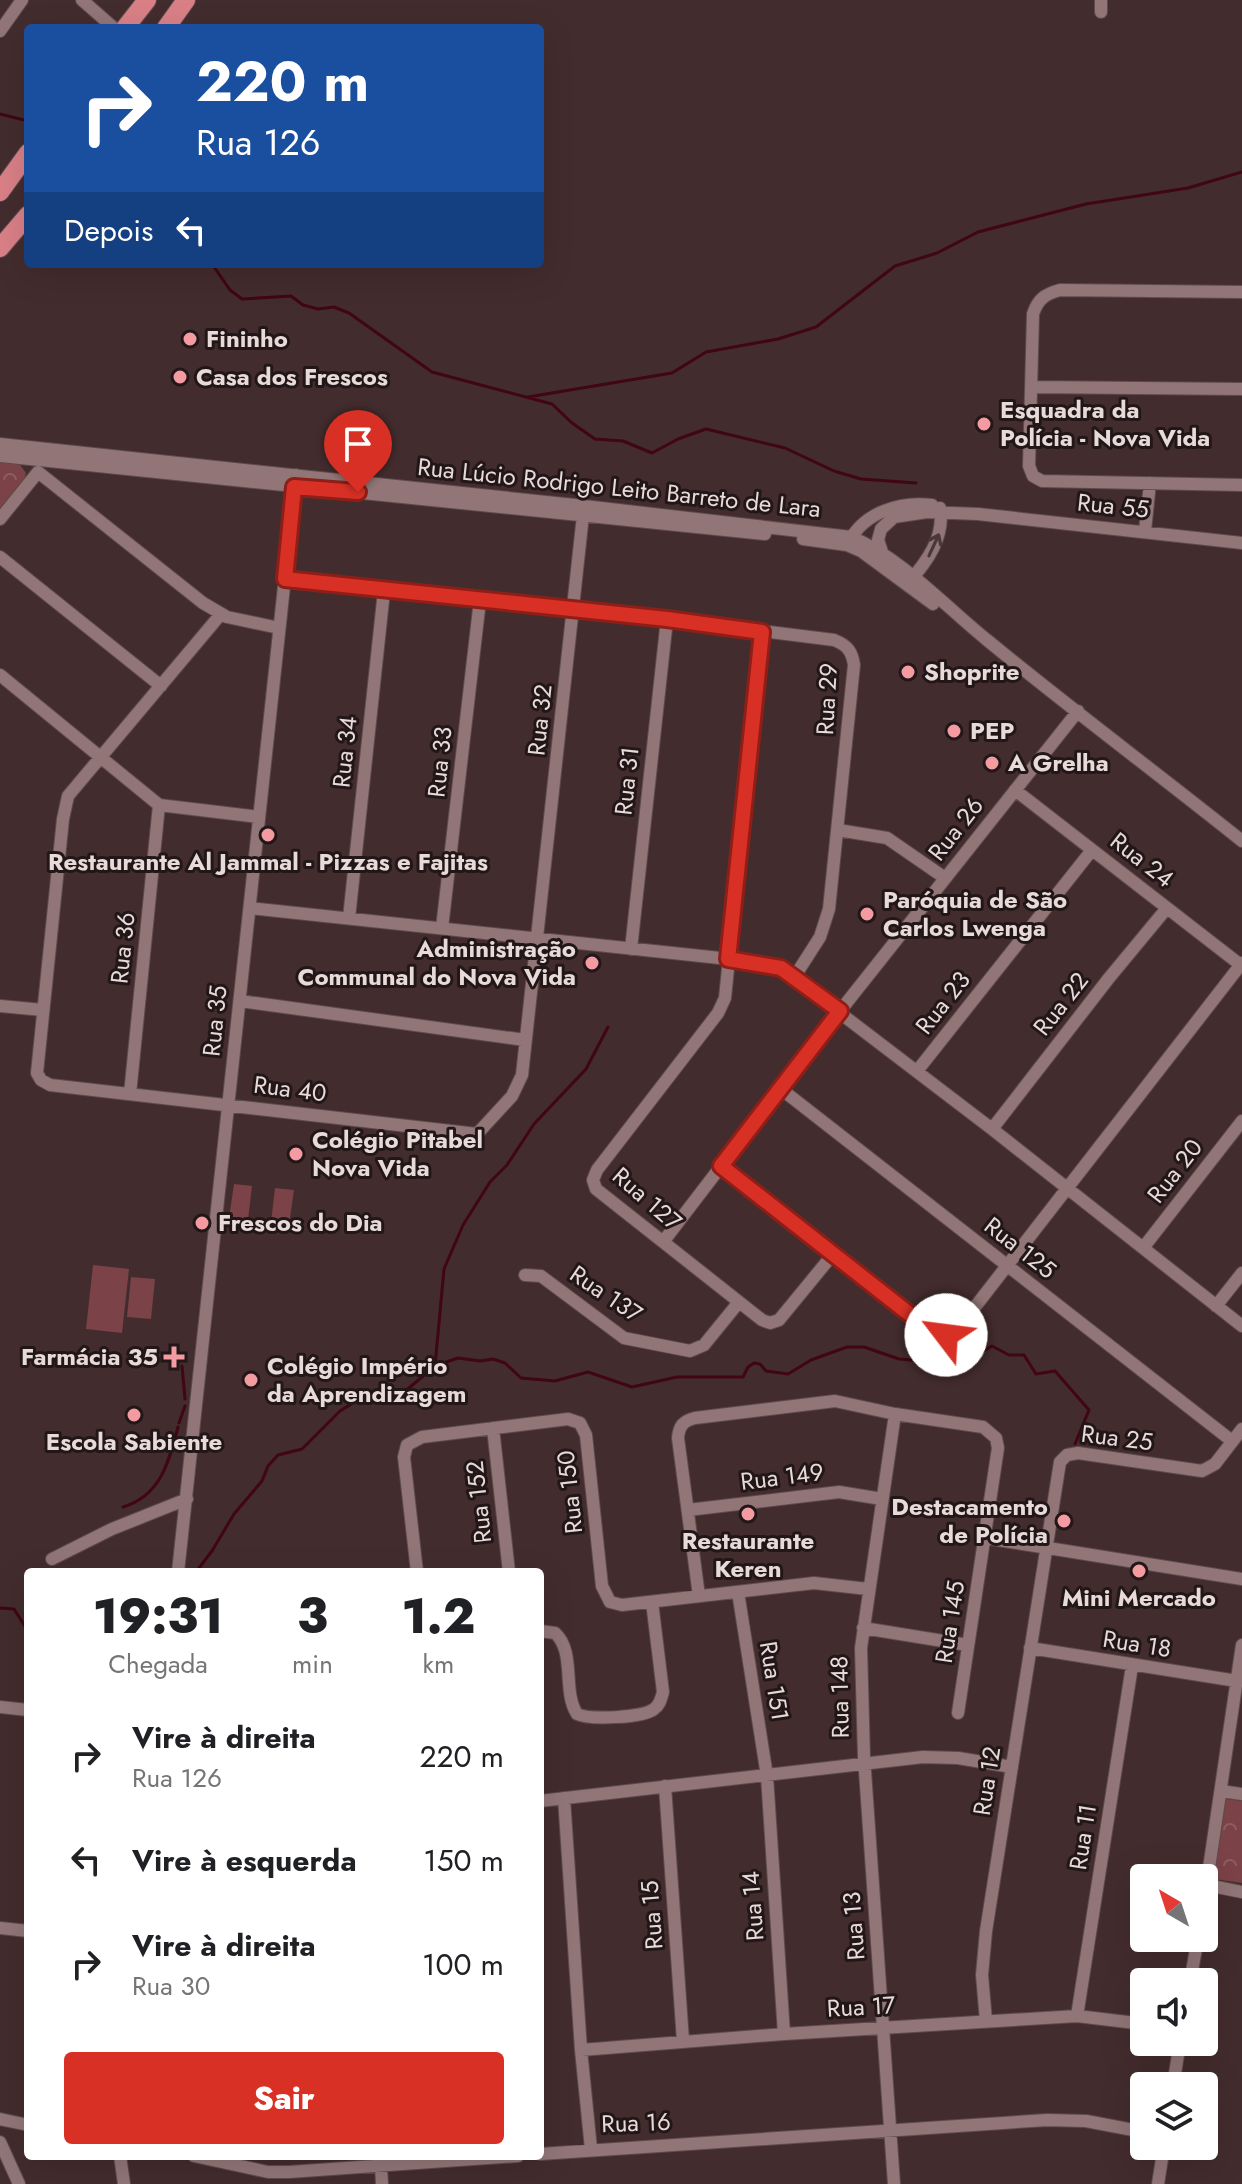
<!DOCTYPE html>
<html lang="pt">
<head>
<meta charset="utf-8">
<style>
  :root { --surface:#fff; --page:#f6f6f6; --text:#202124; --muted:#757577; --accent:#d93025 }
  body { margin:0; font-family:Jost,sans-serif; background:var(--page); color:var(--text); height:100vh; display:flex; flex-direction:column; font-size:30px; white-space:nowrap }
  * { box-sizing:border-box; margin:0 }
  p { font-size:26px; color:var(--muted) }
  .icon { flex:none; width:44px; height:44px; fill:none; stroke:currentColor; stroke-width:2; stroke-linecap:round; stroke-linejoin:round }
  .map { position:relative; flex:1; overflow:hidden }
  .sheet { position:absolute; left:24px; top:1568px; width:520px; height:592px; display:flex; flex-direction:column; background:var(--surface); border-radius:8px; box-shadow:0 8px 32px #0002 }
  .sheet>* { flex:none }
  .guide { position:absolute; left:24px; top:24px; width:520px; height:244px; border-radius:8px; box-shadow:0 8px 32px #0002; background:#1a4fa0; color:#fff; overflow:hidden }
  .needle { width:52px; rotate:321deg }
  .controls { position:absolute; left:1130px; top:1864px; display:grid; gap:16px }
  .controls a { display:grid; place-items:center; width:88px; height:88px; border-radius:8px; background:var(--surface); box-shadow:0 8px 32px #0002; font-size:40px }
  .pin { position:absolute; display:grid; place-items:center; width:68px; height:68px; color:#fff; margin:-82px -34px; border-radius:50% 50% 50% 0; rotate:-45deg; box-shadow:0 0 8px #0007 }
  .pin .icon { rotate:45deg }
  .me { position:absolute; width:88px; margin:-44px; rotate:300deg; stroke-linejoin:round; filter:drop-shadow(0 0 6px #0008) }
  .turn { display:flex; align-items:center; gap:28px; height:168px; padding:0 40px; font-size:36px }
  .turn .icon { width:104px; height:104px; stroke-width:2.5 }
  .turn b { display:block; font-size:56px; line-height:68px }
  .then { display:flex; align-items:center; height:76px; padding:0 40px; background:#0003; gap:16px; font-size:30px }
  .eta { display:flex; justify-content:space-evenly; align-items:center; height:136px; text-align:center }
  .eta b { font-size:48px; font-weight:800; line-height:56px }
  .primary-button { display:flex; gap:16px; margin-top:auto; padding:16px 40px }
  .primary-button a { flex:1; height:92px; border-radius:8px; background:var(--accent); color:#fff; font-size:32px; font-weight:800; line-height:92px; text-align:center }
  ul { padding:0; list-style:none }
  li { display:flex; align-items:center; gap:24px; height:104px; padding:0 40px }
  li div { flex:1 }
  li b { display:block; font-size:30px }
  li em { font-style:normal }
  .map>svg:first-child { display:block }
  .grass { fill:#7b4247 }
  .park { fill:url(#park-crowns) }
  .lines { fill:none; stroke-linecap:round; stroke-linejoin:round }
  .stream { stroke:#400612; stroke-width:3 }
  .minor-casing { stroke:#5f4b4c; stroke-width:14 }
  .highway-casing { stroke:#5f4b4c; stroke-width:20 }
  .minor { stroke:#927677; stroke-width:12 }
  .highway { stroke:#d98087; stroke-width:18 }
  .oneway { stroke:#493839 }
  .route-casing { stroke:#8d1f18; stroke-width:20 }
  .route { stroke:#d93025; stroke-width:14 }
  .poi-dot { fill:#f49aa1; stroke:#221718; stroke-width:3 }
  .labels { text-anchor:middle; stroke-width:6; stroke-linejoin:round; paint-order:stroke }
  .poi-label { font-size:24px; font-weight:bold; fill:#e9dada; stroke:#221718; text-anchor:start }
  .street-label { font-size:24px; fill:#e9dada; stroke:#221718 }
</style>
</head>
<body>
<div class="map">
<svg width="1242" height="2184" viewBox="0 0 1242 2184">
  <defs>
    <pattern id="park-crowns" width="20" height="18" patternUnits="userSpaceOnUse" patternTransform="scale(2)"><rect width="20" height="18" fill="#7b4247"/><path d="M2 6a3 3 0 1 1 6 0M12 15a3 3 0 1 1 6 0" fill="none" stroke="#8e5d61"/></pattern>
  </defs>
  <rect width="100%" height="100%" fill="#432c2d"/>
  <path class="grass" d="M234 1184 252 1186 248 1220 229 1218Z
    M275 1188 294 1190 289 1225 271 1222Z
    M93 1265 129 1269 122 1333 86 1329Z
    M131 1277 155 1279 151 1319 127 1317Z"/>
  <path class="park" d="M0 461 20 465 26 473 24 480 0 509Z
    M1226 1799 1242 1801V1883L1214 1879Z"/>
  <g class="lines">
    <path class="stream" d="M0 114 28 121
      M212 264 230 290 242 299 291 296 303 305 318 309 334 307 349 313 432 372 552 404 572 423 595 439 623 441 652 453 678 439 706 429 785 448 834 471 861 479 916 483
      M528 397 672 373 706 352 778 339 816 327 895 266 937 253 978 232 1086 204 1188 188 1242 172
      M182 1366 185 1399
      M435 1366 444 1269 463 1225 490 1182 507 1165 534 1124 586 1069 608 1027
      M179 1423 185 1406
      M123 1507C161 1496 169 1461 178 1427
      M196 1572 212 1551 234 1514 262 1481 268 1466 278 1455 302 1449 340 1411 364 1396 373 1401 403 1393 435 1366 458 1358 480 1361 493 1359 505 1363 521 1378 555 1381 588 1372 632 1387 677 1377H743L748 1367 754 1363 760 1364 766 1371 788 1374 811 1360 847 1347H864L899 1359 937 1362 956 1361 975 1356 992 1346 1009 1355H1024L1036 1374 1055 1371 1089 1410 1075 1444
      M0 1608 14 1609 28 1631"/>
    <defs>
      <path id="minor" d="M82 0 114 28
        M1101 0V12
        M0 31 22 0
        M1242 292 1060 290C1045 294 1038 299 1033 314L1029 466 1033 476 1042 481 1242 485
        M1031 387 1242 389
        M0 444 584 506 851 537C899 556 946 607 987 640 1071 709 1157 773 1242 841
        M0 456 765 534
        M38 472 203 603 227 617 279 628
        M0 519 38 472
        M1145 531 1150 483
        M803 539 847 545 861 551 933 604
        M849 542C864 512 901 501 932 505
        M883 555 878 540 881 529 894 517 927 512 978 514 1242 543
        M0 557 161 686
        M285 579 667 619 834 640C847 645 852 651 854 665L829 909 820 937 795 976
        M908 583C927 562 945 537 940 508
        M221 614 68 796 63 819 37 1073 41 1080 50 1085 477 1134 512 1096 522 1075 584 506
        M762 632 725 998 718 1013 597 1170 593 1180 596 1189 762 1320 770 1323 779 1320 834 1253
        M0 675 159 805 259 817
        M1015 790 1242 966
        M838 830 887 838 945 878
        M250 908 748 961 781 968 992 1129 1242 1326
        M349 918 384 591
        M442 928 480 600
        M631 949 667 619
        M240 1001 525 1040
        M0 1006 43 1010
        M917 1071 1092 850
        M781 1089 1232 1441
        M130 1094 159 805
        M992 1129 1109 978 1167 908
        M721 1166 931 1331 938 1334H954L1242 963
        M663 1242 840 1011 1078 711
        M1143 1248 1242 1121
        M525 1275 541 1276 624 1338 690 1351 704 1345 739 1302
        M1216 1306 1242 1273
        M493 1428 509 1572
        M688 1510 839 1492 882 1499
        M985 1538 1242 1579
        M52 1559 112 1529 187 1499
        M178 1572 296 475
        M417 1572 404 1457 407 1445 422 1437 568 1419 580 1423 586 1435 602 1586 610 1602 622 1605 814 1583 868 1589
        M738 1592 767 1776 784 2034
        M699 1596 678 1438C679 1426 683 1421 695 1418L835 1401 895 1414 983 1427 996 1438 998 1448 958 1713
        M863 1628 968 1645
        M540 1631 555 1633C576 1652 562 1691 577 1714 589 1720 643 1718 654 1709 660 1705 661 1699 663 1692L652 1602
        M1030 1648 1237 1681
        M0 1707 28 1710
        M665 1786 683 2041
        M1221 1791 1242 1794
        M564 1798 581 2050 591 2149
        M540 1801 923 1757 958 1758 1012 1767
        M1207 1885 1242 1892
        M1204 1902 1242 1645
        M0 1928 28 1931
        M1190 1982 1198 1938
        M1077 2016 1132 1666
        M986 2021 982 1975 986 1931 1060 1462 1067 1455 1078 1453 1202 1471 1215 1464 1242 1429
        M581 2050 784 2034 1077 2016 1144 2024
        M1173 2086 1180 2042
        M0 2119 28 2125
        M0 2142 19 2184
        M540 2154 1047 2120 1086 2121 1144 2132
        M120 2156 124 2184
        M194 2156 268 2172H289L518 2156
        M381 2166 382 2184
        M894 2184 864 1757 861 1648 895 1414
        M1158 2184 1164 2146"/>
      <path id="highway" d="M125 28 147 0
        M166 28 186 0
        M0 192 28 153
        M0 248 28 215"/>
    </defs>
    <use href="#minor" class="minor-casing"/>
    <use href="#highway" class="highway-casing"/>
    <use href="#minor" class="minor"/>
    <use href="#highway" class="highway"/>
  </g>
  <defs><path id="oneway-shaft" d="M-6 0H5M1.5-3L5.5 0L1.5 3" fill="none" stroke-width="1.6" stroke-linecap="round" stroke-linejoin="round" transform="scale(2)"/></defs>
  <use class="oneway" href="#oneway-shaft" transform="translate(934 545) rotate(-65)"/>
  <g class="lines">
    <defs>
      <path id="route" d="M358 492 294 487 285 579 667 619 762 632 728 959 781 968 840 1011 721 1166 931 1331 946 1335"/>
    </defs>
    <use href="#route" class="route-casing"/>
    <use href="#route" class="route"/>
  </g>
  <g class="poi-dot">
    <circle cx="190" cy="339" r="8"/>
    <circle cx="180" cy="377" r="8"/>
    <circle cx="984" cy="424" r="8"/>
    <circle cx="908" cy="672" r="8"/>
    <circle cx="954" cy="731" r="8"/>
    <circle cx="992" cy="763" r="8"/>
    <circle cx="268" cy="835" r="8"/>
    <circle cx="867" cy="914" r="8"/>
    <circle cx="592" cy="963" r="8"/>
    <circle cx="296" cy="1154" r="8"/>
    <circle cx="202" cy="1223" r="8"/>
    <path d="M170 1345h8v8h8v8h-8v8h-8v-8h-8v-8h8z"/>
    <circle cx="251" cy="1380" r="8"/>
    <circle cx="134" cy="1415" r="8"/>
    <circle cx="748" cy="1514" r="8"/>
    <circle cx="1064" cy="1521" r="8"/>
    <circle cx="1139" cy="1571" r="8"/>
  </g>
  <g class="labels">
    <g class="poi-label">
      <text x="206" y="347">Fininho</text>
      <text x="196" y="385">Casa dos Frescos</text>
      <text x="1000" y="418">Esquadra da<tspan x="1000" dy="28">Polícia - Nova Vida</tspan></text>
      <text x="924" y="680">Shoprite</text>
      <text x="970" y="739">PEP</text>
      <text x="1008" y="771">A Grelha</text>
      <text x="268" y="870" text-anchor="middle">Restaurante Al Jammal - Pizzas e Fajitas</text>
      <text x="883" y="908">Paróquia de São<tspan x="883" dy="28">Carlos Lwenga</tspan></text>
      <text x="576" y="957" text-anchor="end">Administração<tspan x="576" dy="28">Communal do Nova Vida</tspan></text>
      <text x="312" y="1148">Colégio Pitabel<tspan x="312" dy="28">Nova Vida</tspan></text>
      <text x="218" y="1231">Frescos do Dia</text>
      <text x="158" y="1365" text-anchor="end">Farmácia 35</text>
      <text x="267" y="1374">Colégio Império<tspan x="267" dy="28">da Aprendizagem</tspan></text>
      <text x="134" y="1450" text-anchor="middle">Escola Sabiente</text>
      <text x="1048" y="1515" text-anchor="end">Destacamento<tspan x="1048" dy="28">de Polícia</tspan></text>
      <text x="748" y="1549" text-anchor="middle">Restaurante<tspan x="748" dy="28">Keren</tspan></text>
      <text x="1139" y="1606" text-anchor="middle">Mini Mercado</text>
    </g>
    <g class="street-label">
      <text transform="translate(619 488) rotate(6)" y="8">Rua Lúcio Rodrigo Leito Barreto de Lara</text>
      <text transform="translate(1113 506) rotate(6)" y="8">Rua 55</text>
      <text transform="translate(827 699) rotate(-87)" y="8">Rua 29</text>
      <text transform="translate(540 720) rotate(-84)" y="8">Rua 32</text>
      <text transform="translate(345 752) rotate(-84)" y="8">Rua 34</text>
      <text transform="translate(440 762) rotate(-84)" y="8">Rua 33</text>
      <text transform="translate(627 781) rotate(-84)" y="8">Rua 31</text>
      <text transform="translate(956 829) rotate(-52)" y="8">Rua 26</text>
      <text transform="translate(1142 860) rotate(38)" y="8">Rua 24</text>
      <text transform="translate(123 948) rotate(-84)" y="8">Rua 36</text>
      <text transform="translate(943 1003) rotate(-52)" y="8">Rua 23</text>
      <text transform="translate(1061 1004) rotate(-52)" y="8">Rua 22</text>
      <text transform="translate(215 1021) rotate(-84)" y="8">Rua 35</text>
      <text transform="translate(290 1089) rotate(7)" y="8">Rua 40</text>
      <text transform="translate(1175 1171) rotate(-52)" y="8">Rua 20</text>
      <text transform="translate(647 1199) rotate(41)" y="8">Rua 127</text>
      <text transform="translate(1020 1248) rotate(38)" y="8">Rua 125</text>
      <text transform="translate(606 1294) rotate(34)" y="8">Rua 137</text>
      <text transform="translate(1117 1438) rotate(7)" y="8">Rua 25</text>
      <text transform="translate(782 1477) rotate(-7)" y="8">Rua 149</text>
      <text transform="translate(570 1492) rotate(-96)" y="8">Rua 150</text>
      <text transform="translate(479 1502) rotate(-96)" y="8">Rua 152</text>
      <text transform="translate(950 1622) rotate(-81)" y="8">Rua 145</text>
      <text transform="translate(1137 1644) rotate(9)" y="8">Rua 18</text>
      <text transform="translate(774 1681) rotate(81)" y="8">Rua 151</text>
      <text transform="translate(840 1697) rotate(-91)" y="8">Rua 148</text>
      <text transform="translate(987 1781) rotate(-81)" y="8">Rua 12</text>
      <text transform="translate(1083 1837) rotate(-81)" y="8">Rua 11</text>
      <text transform="translate(753 1906) rotate(-94)" y="8">Rua 14</text>
      <text transform="translate(652 1915) rotate(-94)" y="8">Rua 15</text>
      <text transform="translate(854 1926) rotate(-94)" y="8">Rua 13</text>
      <text transform="translate(861 2007) rotate(-3)" y="8">Rua 17</text>
      <text transform="translate(636 2123) rotate(-2)" y="8">Rua 16</text>
    </g>
  </g>
</svg>
<div class="controls">
<a><svg class="needle" viewBox="-14 -14 28 28"><path d="M0-13l5 13h-10z" fill="#e53935"/><path d="M0 13l5-13h-10z" fill="#757577"/></svg></a>
<a><svg class="icon" aria-label="sound" viewBox="0 0 24 24"><path d="M4 9h4l5-4v14l-5-4H4zM17 9q2 3 0 6"/></svg></a>
<a><svg class="icon" aria-label="layers" viewBox="0 0 24 24"><path d="M12 4l9 5-9 5-9-5zM3 14l9 5 9-5"/></svg></a>
</div>
<div class="pin" style="left:358px;top:492px;background:#d93025"><svg class="icon" aria-label="arrive" viewBox="0 0 24 24"><path d="M6 21V4h12l-3 4 3 4H6"/></svg></div>
<svg class="me" style="left:946px;top:1335px" viewBox="-20 -20 40 40"><circle r="19" fill="#fff"/><path d="M0-13L10 11 0 6-10 11z" fill="#d93025"/></svg>
<div class="guide">
<div class="turn"><svg class="icon" aria-label="right" viewBox="0 0 24 24"><path d="M7 20v-9h11M14 6l5 5-5 5"/></svg><div><b>220 m</b>Rua 126</div></div>
<div class="then">Depois<svg class="icon" aria-label="left" viewBox="0 0 24 24"><path d="M17 20v-9H6M10 6l-5 5 5 5"/></svg></div>
</div>
<section class="sheet">
<div class="eta">
<div><b>19:31</b><p>Chegada</p></div>
<div><b>3</b><p>min</p></div>
<div><b>1.2</b><p>km</p></div>
</div>
<ul>
<li><svg class="icon" aria-label="right" viewBox="0 0 24 24"><path d="M7 20v-9h11M14 6l5 5-5 5"/></svg><div><b>Vire à direita</b><p>Rua 126</p></div><em>220 m</em></li>
<li><svg class="icon" aria-label="left" viewBox="0 0 24 24"><path d="M17 20v-9H6M10 6l-5 5 5 5"/></svg><div><b>Vire à esquerda</b></div><em>150 m</em></li>
<li><svg class="icon" aria-label="right" viewBox="0 0 24 24"><path d="M7 20v-9h11M14 6l5 5-5 5"/></svg><div><b>Vire à direita</b><p>Rua 30</p></div><em>100 m</em></li>
</ul>
<div class="primary-button"><a>Sair</a></div>
</section>
</div>
</body>
</html>
